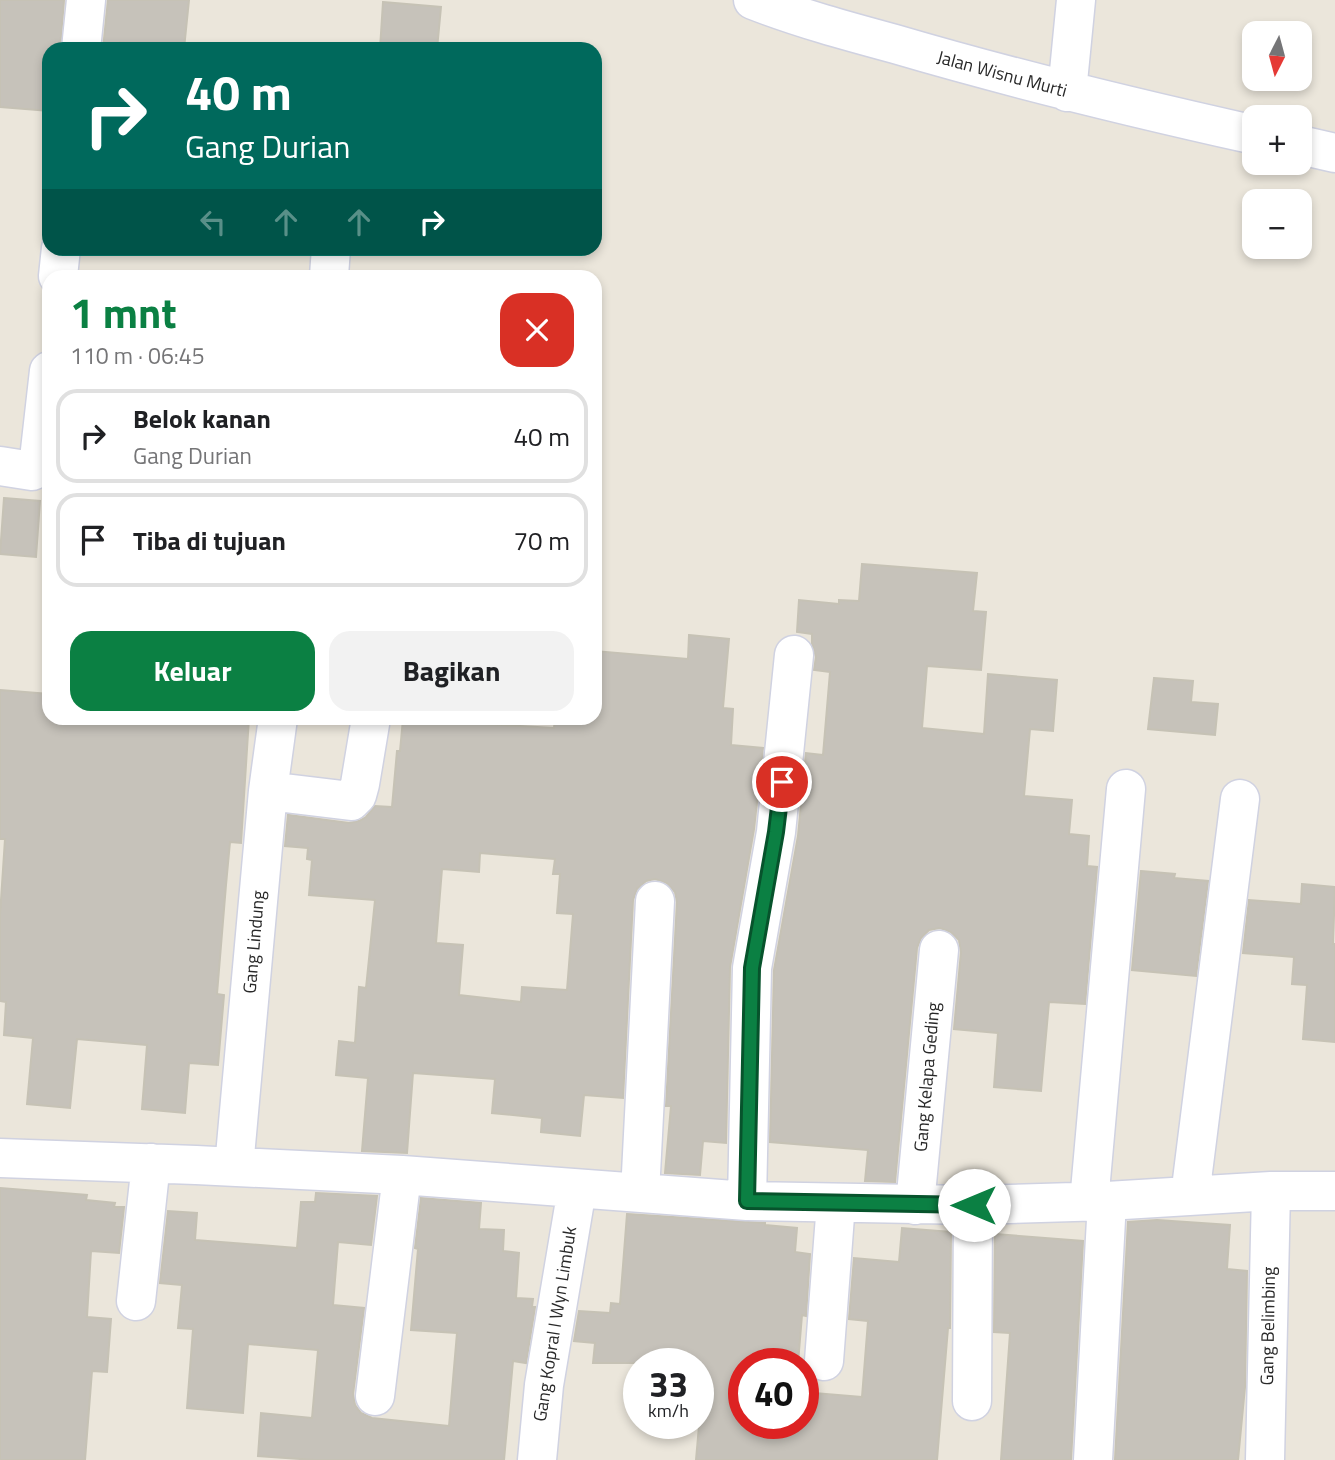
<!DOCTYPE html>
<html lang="id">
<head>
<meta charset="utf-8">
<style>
  :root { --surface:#fff; --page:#f2f2f2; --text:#202124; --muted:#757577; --line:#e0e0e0; --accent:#0b8043 }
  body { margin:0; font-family:"Titillium Web",sans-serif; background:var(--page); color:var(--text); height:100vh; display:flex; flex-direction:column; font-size:26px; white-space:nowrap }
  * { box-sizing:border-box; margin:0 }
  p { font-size:23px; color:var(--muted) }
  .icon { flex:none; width:38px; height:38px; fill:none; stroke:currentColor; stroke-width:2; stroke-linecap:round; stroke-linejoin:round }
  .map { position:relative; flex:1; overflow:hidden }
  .panel { position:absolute; left:42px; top:270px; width:560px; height:455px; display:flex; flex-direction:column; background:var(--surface); border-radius:21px; box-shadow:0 4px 10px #0003 }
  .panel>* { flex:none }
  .guide { position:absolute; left:42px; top:42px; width:560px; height:214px; border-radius:21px; box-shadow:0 4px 10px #0003; background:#00695c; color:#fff; overflow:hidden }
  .needle { width:46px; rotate:186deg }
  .fabs { position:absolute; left:1242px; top:21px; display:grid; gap:14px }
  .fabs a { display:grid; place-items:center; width:70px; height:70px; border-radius:14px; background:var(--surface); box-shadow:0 4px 10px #0003; font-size:35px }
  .speed { position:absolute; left:623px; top:1348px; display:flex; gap:14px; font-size:35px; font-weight:700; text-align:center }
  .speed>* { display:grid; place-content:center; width:91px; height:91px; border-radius:50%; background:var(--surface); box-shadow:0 4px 10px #0003; line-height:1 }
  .speed small { font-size:18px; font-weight:400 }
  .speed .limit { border:10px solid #d22; background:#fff; color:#111 }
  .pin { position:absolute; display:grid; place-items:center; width:60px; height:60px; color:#fff; margin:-30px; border:4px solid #fff; border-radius:50%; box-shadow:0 2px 7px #0007 }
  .me { position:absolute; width:77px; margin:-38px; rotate:270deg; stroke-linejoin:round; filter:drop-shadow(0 0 5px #0008) }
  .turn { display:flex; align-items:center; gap:24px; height:147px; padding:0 28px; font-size:32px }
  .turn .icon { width:91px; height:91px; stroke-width:2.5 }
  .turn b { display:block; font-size:49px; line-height:60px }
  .lanes { display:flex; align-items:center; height:66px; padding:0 28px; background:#0003; justify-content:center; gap:35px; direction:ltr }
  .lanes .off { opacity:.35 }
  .round { display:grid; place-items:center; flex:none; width:74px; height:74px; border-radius:21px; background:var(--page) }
  .headline { display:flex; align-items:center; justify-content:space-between; height:119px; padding:0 28px }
  h1 { font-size:42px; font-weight:700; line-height:52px; color:var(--accent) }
  .button { display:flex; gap:14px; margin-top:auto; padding:14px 28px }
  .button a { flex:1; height:80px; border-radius:21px; background:var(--accent); color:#fff; font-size:28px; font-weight:700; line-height:80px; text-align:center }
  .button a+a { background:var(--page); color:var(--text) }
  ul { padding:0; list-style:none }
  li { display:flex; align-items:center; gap:21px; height:94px; margin:0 14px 10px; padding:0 14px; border:4px solid var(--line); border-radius:21px }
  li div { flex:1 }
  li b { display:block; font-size:26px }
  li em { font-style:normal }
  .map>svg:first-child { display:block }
  .building { fill:#c6c2ba; stroke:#c6c2b5; stroke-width:2; fill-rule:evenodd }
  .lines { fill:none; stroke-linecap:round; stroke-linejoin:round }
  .minor-casing { stroke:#d0d2e1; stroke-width:41 }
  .minor { stroke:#fff; stroke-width:38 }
  .route-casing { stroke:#07532c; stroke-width:18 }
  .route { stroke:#0b8043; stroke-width:12 }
  .labels { text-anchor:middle; stroke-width:7; stroke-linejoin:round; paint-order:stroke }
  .street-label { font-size:18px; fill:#292929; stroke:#fff }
</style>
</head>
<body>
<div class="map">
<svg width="1335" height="1460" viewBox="0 0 1335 1460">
  <rect width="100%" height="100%" fill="#ebe6db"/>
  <path class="building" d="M0 0H64L60 49H49V111L0 107Z
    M108 0H189L184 49 120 42V49H103Z
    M383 2 441 7 437 49H380Z
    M4 498 40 501 36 557 0 554Z
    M862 564 977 573 973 611 986 612 981 670 927 666 922 728 984 734 988 674 1057 680 1053 731 1030 729 1024 796 1072 800 1069 834 1089 836 1087 866 1097 867 1085 1004 1049 1002 1041 1091 994 1087 998 1033 954 1029 961 952 959 940 951 932 940 928 929 930 921 938 917 948 895 1182 865 1181 868 1150 770 1142 774 970 798 836 806 753 823 755 830 672 814 670 816 657 812 643V634L797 632 799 600 839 604V600L859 601Z
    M689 635 729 639 723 708 733 709 731 745 763 748 754 829 730 967 726 1143 703 1141 700 1175 665 1173 671 1106H666L677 902 675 892 667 883 655 879 646 881 637 889 633 900 623 1098 584 1095 580 1136 541 1132 542 1118 492 1113 495 1079 413 1073 407 1153 362 1151 368 1078 336 1075 339 1041 355 1043 359 987 366 988 375 900 309 895 312 860 307 859 308 848 285 846 288 815 349 823 359 821 366 817 375 806 392 807 397 751H400L403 719 554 728 555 718H595V651L688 659ZM480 853 555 859 553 874H560L557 913 573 914 567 990 522 987 521 1002 459 995 463 945 436 943 442 869 479 872Z
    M1154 678 1193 681 1191 702 1218 704 1215 735 1148 729Z
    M0 690 49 694V718H249L241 843 230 842 226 885 217 994 224 995 218 1065 189 1063 185 1113 142 1109 147 1045 77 1039 70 1108 27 1104 33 1038 4 1035 6 1002 0 1001V915L5 839H0Z
    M1141 871 1175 874 1174 878 1208 881 1196 976 1132 970Z
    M1302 884 1335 887 1333 944H1335V1042L1303 1039 1307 985 1292 984 1294 957 1243 953 1249 900 1301 904Z
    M0 1188 87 1195 86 1200 115 1203 114 1207H124L119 1253 91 1251 87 1317 111 1319 107 1372 92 1371 85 1460H0Z
    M316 1193 377 1196 371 1245 338 1242 333 1305 364 1308 353 1394 355 1405 361 1413 372 1418 449 1426 457 1333 411 1330 418 1249 415 1248 421 1198 481 1203 479 1229 504 1230 503 1251 519 1253 516 1298 533 1299 532 1307H535L526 1363 513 1361 504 1460H314L258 1456 261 1413 312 1418 318 1350 248 1344 243 1413 187 1408 193 1329 178 1328 182 1285 160 1283 168 1211 197 1213 195 1240 297 1248 301 1202H315Z
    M627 1214 765 1223V1225L797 1228 795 1252 810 1254 806 1316 802 1315 798 1363H744V1423H803V1392L862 1397 868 1321 849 1319 854 1258 899 1262 902 1228 951 1232 950 1328H948L937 1460H696L704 1369H698V1363H593L595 1343 574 1341 579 1311 610 1313 611 1303 620 1304Z
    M1157 1220 1230 1225 1227 1269 1247 1271 1245 1387 1238 1460H1115L1128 1222Z
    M995 1234 1083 1241 1071 1460H1001L1010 1333 994 1332Z"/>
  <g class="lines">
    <defs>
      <path id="minor" d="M753 0C799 18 847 31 895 44 1014 79 1134 108 1255 135
        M81 49 86 0
        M1067 92 1076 0
        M1300 145 1335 153
        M58 276 61 248
        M329 276 331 248
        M0 466 32 471 38 468 49 371
        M268 791 351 801 357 795 360 784 371 718
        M0 1158 196 1165 402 1175 747 1201 973 1205 1107 1201 1271 1191H1335
        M234 1167 268 791 278 718
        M640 1193 655 901
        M1190 1196 1240 799
        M747 1201 752 968 776 832 794 655
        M1089 1202 1126 789
        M915 1205 939 950
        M136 1301 151 1163
        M824 1361 836 1203
        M375 1396 402 1175
        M972 1401 973 1205
        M537 1460 544 1385 577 1189
        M1093 1460 1107 1201
        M1265 1460 1271 1191"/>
    </defs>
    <use href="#minor" class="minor-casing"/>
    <use href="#minor" class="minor"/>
  </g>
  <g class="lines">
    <defs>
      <path id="route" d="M782 782 776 832 752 968 747 1201 974 1205"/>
    </defs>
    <use href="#route" class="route-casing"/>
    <use href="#route" class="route"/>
  </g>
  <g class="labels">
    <g class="street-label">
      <text transform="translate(1002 74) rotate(15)" y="6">Jalan Wisnu Murti</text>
      <text transform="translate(254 942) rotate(-85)" y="6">Gang Lindung</text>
      <text transform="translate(927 1077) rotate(-85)" y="6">Gang Kelapa Geding</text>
      <text transform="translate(555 1324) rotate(-81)" y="6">Gang Kopral I Wyn Limbuk</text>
      <text transform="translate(1268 1326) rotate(-89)" y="6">Gang Belimbing</text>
    </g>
  </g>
</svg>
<div class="fabs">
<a><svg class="needle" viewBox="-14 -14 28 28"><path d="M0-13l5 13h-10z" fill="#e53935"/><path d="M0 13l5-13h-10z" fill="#757577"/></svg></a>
<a>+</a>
<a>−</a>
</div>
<div class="speed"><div>33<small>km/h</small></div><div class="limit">40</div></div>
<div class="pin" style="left:782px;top:782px;background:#d93025"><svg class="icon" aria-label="arrive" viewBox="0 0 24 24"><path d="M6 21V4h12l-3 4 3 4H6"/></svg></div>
<svg class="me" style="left:974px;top:1205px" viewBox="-20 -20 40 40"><circle r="19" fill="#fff"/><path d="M0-13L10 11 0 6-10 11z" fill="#0b8043"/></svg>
<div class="guide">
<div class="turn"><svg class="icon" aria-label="right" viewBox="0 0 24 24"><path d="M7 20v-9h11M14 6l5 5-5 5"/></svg><div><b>40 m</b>Gang Durian</div></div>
<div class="lanes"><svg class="icon off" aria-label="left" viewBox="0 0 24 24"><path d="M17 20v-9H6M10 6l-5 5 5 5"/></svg><svg class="icon off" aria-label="ahead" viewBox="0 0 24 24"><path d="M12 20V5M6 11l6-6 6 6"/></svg><svg class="icon off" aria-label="ahead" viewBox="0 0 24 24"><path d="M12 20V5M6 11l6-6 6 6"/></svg><svg class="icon" aria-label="right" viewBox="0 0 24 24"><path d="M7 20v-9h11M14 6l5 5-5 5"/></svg></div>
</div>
<section class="panel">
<div class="headline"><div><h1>1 mnt</h1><p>110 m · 06:45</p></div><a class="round" style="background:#d93025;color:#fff"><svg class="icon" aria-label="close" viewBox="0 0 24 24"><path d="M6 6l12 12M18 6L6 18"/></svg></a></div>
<ul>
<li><svg class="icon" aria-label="right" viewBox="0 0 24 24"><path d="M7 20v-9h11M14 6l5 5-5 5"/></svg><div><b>Belok kanan</b><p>Gang Durian</p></div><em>40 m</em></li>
<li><svg class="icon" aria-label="arrive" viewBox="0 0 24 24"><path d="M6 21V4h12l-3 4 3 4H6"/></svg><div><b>Tiba di tujuan</b></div><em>70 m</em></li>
</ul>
<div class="button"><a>Keluar</a><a>Bagikan</a></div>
</section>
</div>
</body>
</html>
